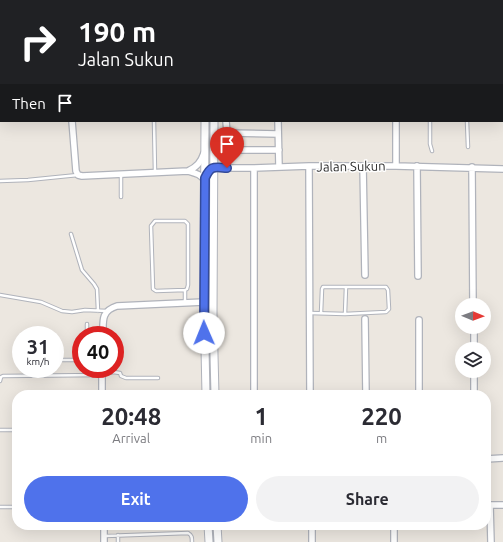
<!DOCTYPE html>
<html lang="en">
<head>
<meta charset="utf-8">
<style>
  :root { --surface:#fff; --page:#f2f2f3; --text:#2b2b33; --muted:#7c7c81; --accent:#4f72eb }
  body { margin:0; font-family:Ubuntu,sans-serif; background:var(--page); color:var(--text); height:100vh; display:flex; flex-direction:column; font-size:15px; white-space:nowrap }
  * { box-sizing:border-box; margin:0 }
  p { font-size:13px; color:var(--muted) }
  .icon { flex:none; width:22px; height:22px; fill:none; stroke:currentColor; stroke-width:2; stroke-linecap:round; stroke-linejoin:round }
  .map { position:relative; flex:1; overflow:hidden }
  .details { position:absolute; left:12px; top:390px; width:479px; height:140px; display:flex; flex-direction:column; background:var(--surface); border-radius:16px; box-shadow:0 4px 16px #0002 }
  .details>* { flex:none }
  .guide { position:absolute; left:0px; top:0px; width:503px; height:122px; box-shadow:0 4px 16px #0002; background:#202124; color:#fff; overflow:hidden }
  .needle { width:26px; rotate:91deg }
  .fabs { position:absolute; left:455px; top:298px; display:grid; gap:8px }
  .fabs a { display:grid; place-items:center; width:36px; height:36px; border-radius:50%; background:var(--surface); box-shadow:0 4px 16px #0002; font-size:20px }
  .speed { position:absolute; left:12px; top:326px; display:flex; gap:8px; font-size:20px; font-weight:700; text-align:center }
  .speed>* { display:grid; place-content:center; width:52px; height:52px; border-radius:50%; background:var(--surface); box-shadow:0 4px 16px #0002; line-height:1 }
  .speed small { font-size:10px; font-weight:400 }
  .speed .limit { border:6px solid #d22; background:#fff; color:#111 }
  .pin { position:absolute; display:grid; place-items:center; width:34px; height:34px; color:#fff; margin:-41px -17px; border-radius:50% 50% 50% 0; rotate:-45deg; box-shadow:0 0 4px #0007 }
  .pin .icon { rotate:45deg }
  .me { position:absolute; width:44px; margin:-22px; rotate:359deg; stroke-linejoin:round; filter:drop-shadow(0 0 3px #0008) }
  .turn { display:flex; align-items:center; gap:14px; height:84px; padding:0 12px; font-size:18px }
  .turn .icon { width:52px; height:52px; stroke-width:2.5 }
  .turn b { display:block; font-size:28px; line-height:34px }
  .then { display:flex; align-items:center; height:38px; padding:0 12px; background:#0003; gap:8px; font-size:15px }
  .eta { display:flex; justify-content:space-evenly; align-items:center; height:68px; text-align:center }
  .eta b { font-size:24px; font-weight:700; line-height:28px }
  .primary-button { display:flex; gap:8px; margin-top:auto; padding:8px 12px }
  .primary-button a { flex:1; height:46px; border-radius:24px; background:var(--accent); color:#fff; font-size:16px; font-weight:700; line-height:46px; text-align:center }
  .primary-button a+a { background:var(--page); color:var(--text) }
  .map>svg:first-child { display:block }
  .lines { fill:none; stroke-linecap:round; stroke-linejoin:round }
  .service-casing { stroke:#b0b3bb; stroke-width:4.5 }
  .minor-casing { stroke:#b0b3bb; stroke-width:8 }
  .tertiary-casing { stroke:#b0b3bb; stroke-width:9 }
  .service { stroke:#fff; stroke-width:2.5 }
  .minor { stroke:#fff; stroke-width:5.5 }
  .tertiary { stroke:#fff; stroke-width:7 }
  .route-casing { stroke:#334a99; stroke-width:10 }
  .route { stroke:#4f72eb; stroke-width:7 }
  .labels { text-anchor:middle; stroke-width:3; stroke-linejoin:round; paint-order:stroke }
  .street-label { font-size:13px; fill:#2c2c2c; stroke:#fff }
</style>
</head>
<body>
<div class="map">
<svg width="503" height="542" viewBox="0 0 503 542">
  <rect width="100%" height="100%" fill="#ece7e0"/>
  <g class="lines">
    <defs>
      <path id="service" d="M3 0 11 1
        M316 0V1
        M463 0V1
        M75 1V0
        M502 63 503 90
        M0 96H1
        M154 121 155 172
        M430 121V144L432 151
        M467 121 468 147
        M121 175V197
        M0 181 28 180 78 175
        M71 234 82 270 94 284 97 289 98 311
        M185 290 156 291 153 289 151 226 155 221H185L188 224V285L187 289 185 290V302
        M0 295 41 302 62 311 72 312 85 310 107 311
        M310 313 345 314 386 312 389 309 388 290 386 287H323L322 289 321 313
        M345 314 346 287
        M87 324V335
        M19 360H21
        M55 360H81
        M0 381 1 377 3 376 102 375 113 372 120 373 121 376 126 378H158
        M0 430H17
        M0 507H17
        M105 528 109 527 113 525
        M118 535V542
        M105 536 188 533C192 535 192 538 192 542"/>
      <path id="minor" d="M333 0V1
        M112 1 113 0
        M321 1 327 0
        M72 121 76 171 78 175 82 176 188 171C195 173 201 174 205 181
        M226 121 227 133
        M278 121 279 167
        M396 121V166
        M278 134 227 133 226 142 228 149 231 150H279
        M309 166 310 395
        M363 166 365 275
        M417 166 418 276
        M472 167 473 305
        M254 168V395
        M188 171C197 167 201 162 204 153
        M205 178 209 170 214 168H254L309 166H396L503 169
        M365 319 366 395
        M419 320V395
        M474 327V349
        M103 335C103 321 101 311 117 306L204 302
        M474 371V395
        M102 395V369
        M486 459 503 458
        M486 505H503
        M490 505 491 542
        M104 525V542
        M312 525V542
        M394 525V542"/>
      <path id="tertiary" d="M385 1 389 0
        M411 1 415 0
        M205 121 204 302 206 395
        M214 121 213 314 215 395
        M208 525 209 542
        M217 525 218 542"/>
    </defs>
    <use href="#service" class="service-casing"/>
    <use href="#minor" class="minor-casing"/>
    <use href="#tertiary" class="tertiary-casing"/>
    <use href="#service" class="service"/>
    <use href="#minor" class="minor"/>
    <use href="#tertiary" class="tertiary"/>
  </g>
  <g class="lines">
    <defs>
      <path id="route" d="M204 333 205 178C211 165 214 167 227 168"/>
    </defs>
    <use href="#route" class="route-casing"/>
    <use href="#route" class="route"/>
  </g>
  <g class="labels">
    <g class="street-label">
      <text transform="translate(351 166) rotate(-1)" y="5">Jalan Sukun</text>
    </g>
  </g>
</svg>
<div class="fabs">
<a><svg class="needle" viewBox="-14 -14 28 28"><path d="M0-13l5 13h-10z" fill="#e53935"/><path d="M0 13l5-13h-10z" fill="#7c7c81"/></svg></a>
<a><svg class="icon" aria-label="layers" viewBox="0 0 24 24"><path d="M12 4l9 5-9 5-9-5zM3 14l9 5 9-5"/></svg></a>
</div>
<div class="speed"><div>31<small>km/h</small></div><div class="limit">40</div></div>
<div class="pin" style="left:227px;top:168px;background:#d93025"><svg class="icon" aria-label="arrive" viewBox="0 0 24 24"><path d="M6 21V4h12l-3 4 3 4H6"/></svg></div>
<svg class="me" style="left:204px;top:333px" viewBox="-20 -20 40 40"><circle r="19" fill="#fff"/><path d="M0-13L10 11 0 6-10 11z" fill="#4f72eb"/></svg>
<div class="guide">
<div class="turn"><svg class="icon" aria-label="right" viewBox="0 0 24 24"><path d="M7 20v-9h11M14 6l5 5-5 5"/></svg><div><b>190 m</b>Jalan Sukun</div></div>
<div class="then">Then<svg class="icon" aria-label="arrive" viewBox="0 0 24 24"><path d="M6 21V4h12l-3 4 3 4H6"/></svg></div>
</div>
<section class="details">
<div class="eta">
<div><b>20:48</b><p>Arrival</p></div>
<div><b>1</b><p>min</p></div>
<div><b>220</b><p>m</p></div>
</div>
<div class="primary-button"><a>Exit</a><a>Share</a></div>
</section>
</div>
</body>
</html>
